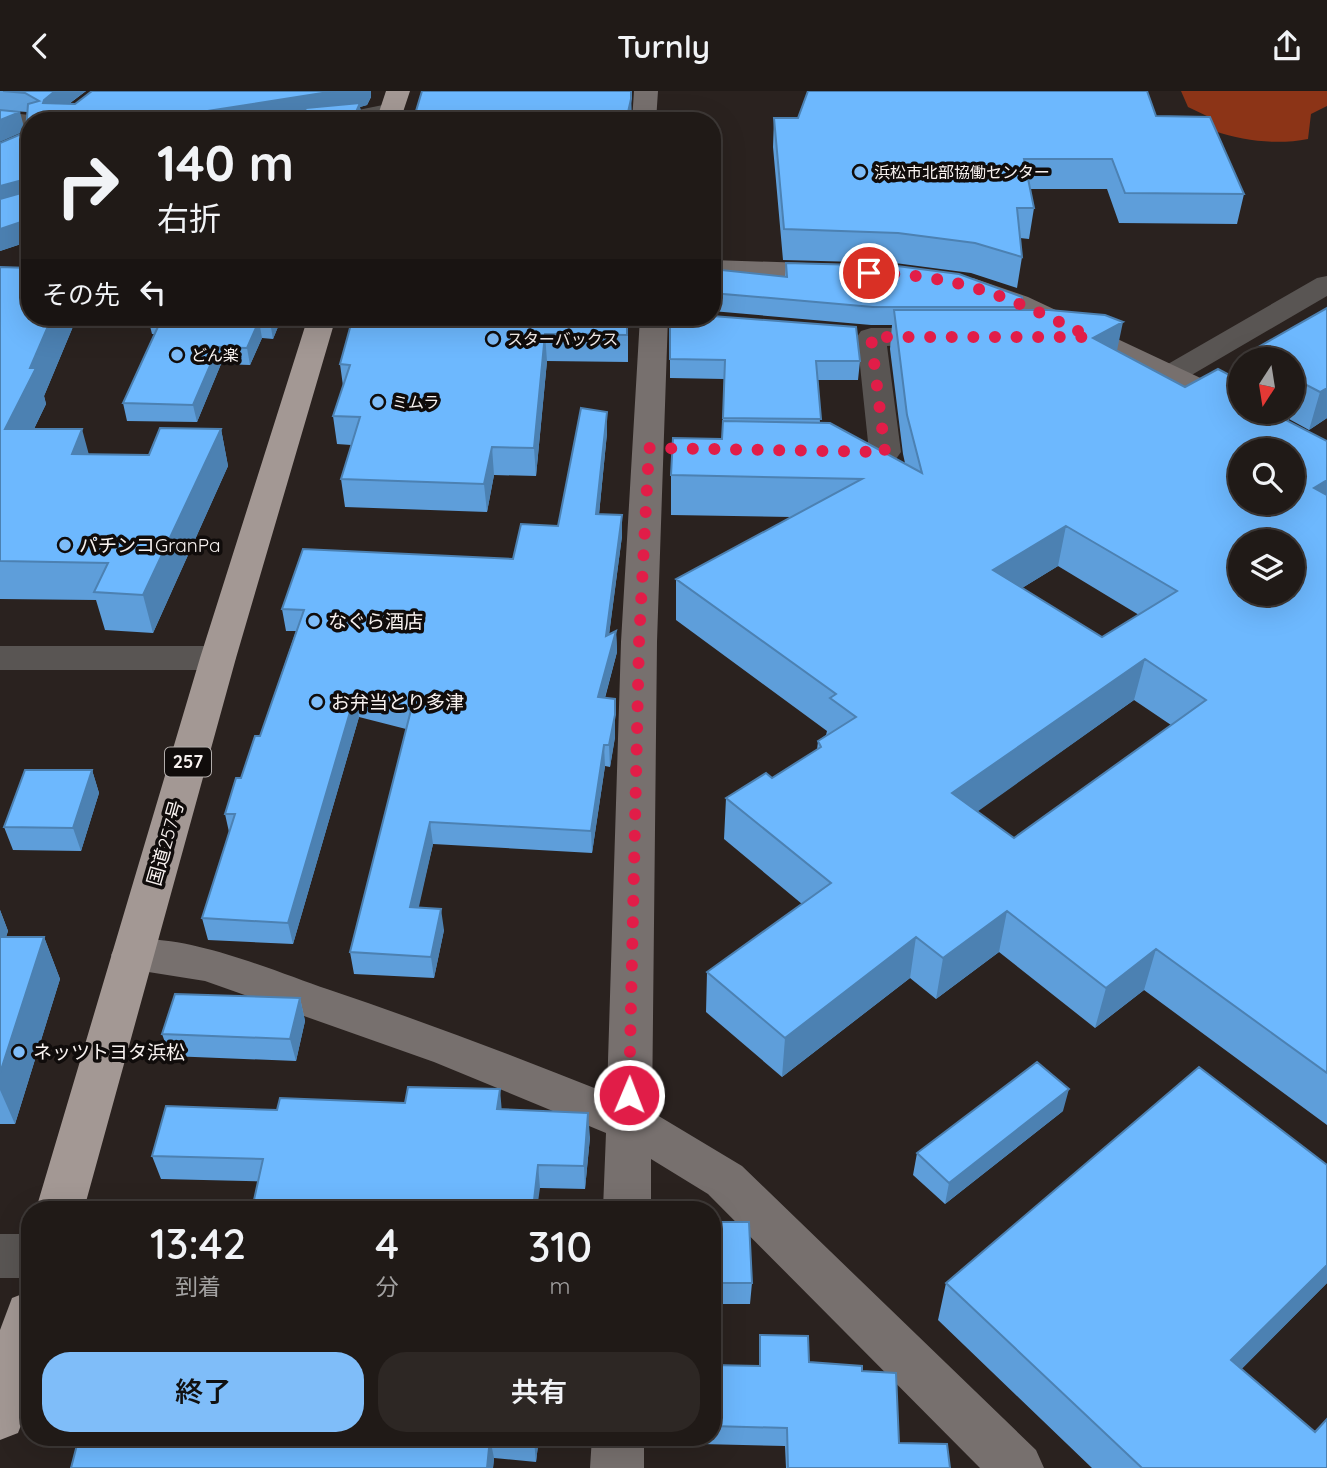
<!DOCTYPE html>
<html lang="ja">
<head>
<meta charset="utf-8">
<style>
  :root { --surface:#201a17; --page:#2d2724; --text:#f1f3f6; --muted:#a2a1a1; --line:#3d3836; --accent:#7fbdf9 }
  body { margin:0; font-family:Quicksand,"Noto Sans JP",sans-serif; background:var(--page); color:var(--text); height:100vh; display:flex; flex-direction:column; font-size:26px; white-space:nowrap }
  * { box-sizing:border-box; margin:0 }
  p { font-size:23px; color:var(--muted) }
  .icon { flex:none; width:38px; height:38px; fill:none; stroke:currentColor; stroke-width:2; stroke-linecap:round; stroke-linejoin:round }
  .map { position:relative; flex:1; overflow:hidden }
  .side { position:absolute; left:21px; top:1110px; width:700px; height:245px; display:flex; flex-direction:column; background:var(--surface); border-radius:28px; box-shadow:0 7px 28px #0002,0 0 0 2px var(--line) }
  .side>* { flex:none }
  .top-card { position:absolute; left:21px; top:21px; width:700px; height:214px; border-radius:28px; box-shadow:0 7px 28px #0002,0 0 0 2px var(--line); background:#201a17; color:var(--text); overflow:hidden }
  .needle { width:46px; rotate:192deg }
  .buttons { position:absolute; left:1228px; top:256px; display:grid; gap:14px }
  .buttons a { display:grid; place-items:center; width:77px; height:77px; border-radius:50%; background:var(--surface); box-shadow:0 7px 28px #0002,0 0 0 2px var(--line); font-size:35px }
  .pin { position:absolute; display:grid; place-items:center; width:60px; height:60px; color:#fff; margin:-30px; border:4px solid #fff; border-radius:50%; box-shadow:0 2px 7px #0007 }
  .me { position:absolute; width:77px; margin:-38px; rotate:1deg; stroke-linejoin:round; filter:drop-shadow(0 0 5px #0008) }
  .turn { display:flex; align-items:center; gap:24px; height:147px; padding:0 21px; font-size:32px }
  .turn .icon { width:91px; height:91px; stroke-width:2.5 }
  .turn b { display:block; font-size:49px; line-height:60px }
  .then { display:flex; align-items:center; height:66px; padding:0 21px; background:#0003; gap:14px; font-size:26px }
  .eta { display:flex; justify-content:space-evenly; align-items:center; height:119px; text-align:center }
  .eta b { font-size:42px; font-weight:600; line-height:49px }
  .action { display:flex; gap:14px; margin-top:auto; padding:14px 21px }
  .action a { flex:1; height:80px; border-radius:28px; background:var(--accent); color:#111; font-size:28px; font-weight:600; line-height:80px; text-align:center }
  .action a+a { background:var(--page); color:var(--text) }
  header { display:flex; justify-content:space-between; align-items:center; height:91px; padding:0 21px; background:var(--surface); font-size:32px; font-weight:600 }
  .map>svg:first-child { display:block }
  .forest { fill:#8c3417 }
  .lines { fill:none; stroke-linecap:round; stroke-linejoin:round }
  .lane { fill:#595553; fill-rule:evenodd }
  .street { fill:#595553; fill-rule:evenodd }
  .secondary { fill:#77706e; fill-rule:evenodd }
  .highway { fill:#a39894; fill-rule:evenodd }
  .wall { fill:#5e9eda; fill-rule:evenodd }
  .shaded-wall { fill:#4c81b2 }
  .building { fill:#6db8fe; stroke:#4c81b2; stroke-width:2; fill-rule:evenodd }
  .route { stroke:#e11d48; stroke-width:12; stroke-dasharray:0 21.6 }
  .poi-dot { fill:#7fbdf9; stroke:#100c0b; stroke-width:2.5 }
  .labels { text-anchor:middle; stroke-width:7; stroke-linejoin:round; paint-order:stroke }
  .far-poi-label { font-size:16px; fill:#f8f2f0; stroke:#100c0b; text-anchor:start }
  .shield { fill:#100c0b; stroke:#b2adab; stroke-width:2 }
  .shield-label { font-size:18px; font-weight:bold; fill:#f8f2f0 }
  .poi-label { font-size:19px; fill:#f8f2f0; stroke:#100c0b; text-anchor:start }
  .street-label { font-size:19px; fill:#f8f2f0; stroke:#100c0b }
</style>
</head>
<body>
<header><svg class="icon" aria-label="back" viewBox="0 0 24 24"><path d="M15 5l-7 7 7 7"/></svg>Turnly<svg class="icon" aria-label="share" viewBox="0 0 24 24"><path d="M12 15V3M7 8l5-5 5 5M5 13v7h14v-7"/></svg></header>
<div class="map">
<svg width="1327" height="1377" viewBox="0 0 1327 1377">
  <rect width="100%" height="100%" fill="#2a221f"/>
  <path class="forest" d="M1181 0H1327V15L1311 23 1308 48C1277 54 1245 50 1214 40L1209 26 1188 16Z"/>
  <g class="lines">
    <path class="lane" d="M393 12 400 16 398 19 334 30H303Z"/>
    <path class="street" d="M0 21 30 24 41 30H30V38L0 35Z
      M1327 185V205L1183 289 1172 292 1161 289 1157 283 1161 277 1317 187Z
      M871 237H944L954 240 958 246 954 252 887 255 901 361 896 368 885 370 819 367 814 360 819 353 868 351 857 246 861 240Z
      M0 555H218L231 559 236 567 231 575 218 579H0Z
      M0 1143H30V1187H0Z"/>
    <path class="secondary" d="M634 0H658L656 30H632Z
      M712 169 837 173 847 175 851 181 847 187 837 189 712 185Z
      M973 187 1028 206 1241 306V320H1255L1252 324 1241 327 1230 324 1008 218 963 201 959 195 963 189Z
      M640 226H668L657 551 652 1021 742 1075 1036 1359 1044 1377H980L708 1103 651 1068V1118H603L606 1042 434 971 205 890 117 876 111 864 117 852C170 835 274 880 327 898 422 930 514 965 607 1002L621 551Z
      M592 1346H644V1377H590Z"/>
    <path class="highway" d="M386 0H410L400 30H376Z
      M308 226H336L236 567 84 1118H36L200 567Z
      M30 1200V1311L18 1342 0 1349V1239L12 1207Z"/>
  </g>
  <path class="wall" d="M0 0H86L69 13H75L92 0H371V6L367 14 360 16 362 28 361 30H300L302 25 272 30H30V150L0 160 26 41 27 21 0 19Z
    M1156 25 1244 103 1237 133 1119 132 1107 98H1030L1034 117 1029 148 1020 147 1022 166 1017 197 971 182 895 172 783 169 773 56 774 27Z
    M786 172 1022 216V219L1117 260 1185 296 1239 289 1241 282V320H1293V268H1244L1246 263 1327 217V327L1309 339 1289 328 1288 331 1327 350V1034L1144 899 1095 937 999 861 936 908 910 887 782 986 706 921 707 881 802 813 724 748 726 707 772 687 817 659 818 650 826 644 827 640 676 529V488L791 426 671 424V384L722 348 724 288 670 287V226L860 270 858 289H818L820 332 905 372 903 363 890 258 892 234H871L712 220V178L785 186ZM1058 475 1139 524 1102 546 1022 497ZM1134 609 1171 634 1014 747 977 720Z
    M0 176 30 226H77L44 305 46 313 34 338 89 363 149 364 221 338 228 375 153 542 105 539 96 509 0 508Z
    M282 226 273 248 262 247 250 274 221 273 197 331 127 330 123 312 155 243H152L148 227Z
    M353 226H628V271L547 270 536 385 494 384 487 421 345 416 341 388 351 354 337 353 333 325 343 295 340 273Z
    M607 321V342L599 423 622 445 609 543 616 540 617 561 605 607 615 608V646L610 676 605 675 592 762 433 753 418 816 444 839 434 887 354 883 350 861 406 638 359 626 293 853 208 849 202 827 229 741 225 723 260 645 296 540H286L282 518 513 468 558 435Z
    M92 679 99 702 81 760 13 759 4 736Z
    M0 819 8 840 6 846H44L60 888 15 1033H0Z
    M300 907 305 930 296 970 170 965 162 943Z
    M277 1019H502L590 1046 585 1098 161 1088 152 1065Z
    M1063 1020 945 1113 913 1084 917 1062Z
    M1327 1074V1192L1241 1278 1315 1341 1327 1377H1092L938 1229 946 1192Z
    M712 1131 752 1192 750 1213H712Z
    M760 1244 809 1271 862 1280 899 1352 950 1377H786L785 1355 659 1352V1346H712V1274L759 1275Z
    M79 1346H186L184 1353 256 1354 257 1346H539L536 1371 494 1367 493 1377H71Z"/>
  <path class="shaded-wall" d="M55 0H86L48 28 43 12 44 9Z
    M335 0H371V6L367 14 360 16 362 28 361 30H352L358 16 272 30H190L195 22Z
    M631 0 632 30H626Z
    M20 21 25 40 0 51V29Z
    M26 88 30 101 0 116V95Z
    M30 128V150L0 160V138Z
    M52 226H77L44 305 46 313 16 374 5 338 30 277Z
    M272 226H282L273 248 270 231Z
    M259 230 262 247 250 274 247 257Z
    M1123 231 1115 269 1093 247Z
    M545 243 547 270 536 385 534 357Z
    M218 256 221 273 197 331 193 314Z
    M1327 297V327L1309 339 1320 301Z
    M1286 320H1291L1281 356 1278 325Z
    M607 321V342L597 444 596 423Z
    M82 338 92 375 72 363Z
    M221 338 228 375 153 542 143 504Z
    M492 356 494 384 487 421 484 393Z
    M1327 389V420L1314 397Z
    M622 424V445L606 567V545Z
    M1066 435 1058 475 986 519 993 479Z
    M616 540 617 561 599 628 598 606Z
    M1145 568 1134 609 946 743 952 702Z
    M355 604 359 626 293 853 288 832Z
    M615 608V646L610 676 609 654Z
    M604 654 605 675 592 762 591 740Z
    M92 679 99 702 81 760 73 737Z
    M430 731 433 753 414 838 410 816Z
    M441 818 444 839 434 887 431 866Z
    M0 819 8 840 0 864Z
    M1007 820 999 861 936 908 943 867Z
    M44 846 60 888 15 1033 0 999V982Z
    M916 846 910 887 782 986 785 947Z
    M1156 858 1144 899 1095 937 1106 897Z
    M300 907 305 930 296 970 290 948Z
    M500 998 502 1022 497 1018Z
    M1069 998 1063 1020 945 1113 949 1092Z
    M588 1022 590 1046 585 1098 584 1075Z
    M538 1074 540 1097 537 1118H533Z
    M1327 1174V1192L1214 1306 1231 1269Z
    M172 1346H186L184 1354 171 1350Z
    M534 1346H539L536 1371 534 1350Z
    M490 1347 494 1367 493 1377H487Z"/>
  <path class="building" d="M3 0H55L44 9 43 12 75 13 92 0H335L195 22 190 30H30V128L0 138V108L25 101 26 88 0 95V52L26 41 28 13 39 10 25 2Z
    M422 0H631V8L626 30H413Z
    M808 0H1147L1156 25 1210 26 1244 103 1125 102 1112 68H1024L1034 117H1017L1022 166 975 152 898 142 784 138 774 27H798Z
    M360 12 352 30H300L306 17Z
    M0 19 20 21 0 29Z
    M786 172 897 175 959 183 1022 206V216H873L712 202V178L787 186Z
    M0 176 30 177V226H52L30 277H36L5 338H82L72 363 149 364 160 337 221 338 143 504 94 501 108 472 0 470Z
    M1327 217V297L1320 301 1293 287V268H1253L1246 263Z
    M894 219H1049L1105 224 1123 231 1093 247 1185 296 1218 278 1241 290V320H1286L1278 325 1327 350V389L1314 397 1327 404V982L1156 858 1106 897 1007 820 943 867 916 846 785 947 707 881 831 792 726 707 766 682 772 687 821 656 818 650 856 626 830 607 836 603 676 488 862 388 671 384 673 347 722 348 723 330 830 332 922 382 907 324ZM1241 359H1293V411H1241ZM1066 435 1177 500 1102 546 993 479ZM1241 450H1293V502H1241ZM1145 568 1206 609 1014 747 952 702Z
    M712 225 856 236 860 270H816L821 328 723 327 725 269 670 268V226H712Z
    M353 226H627V244L545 243 534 357 492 356 484 393 341 388 360 326 333 325 350 274 340 273Z
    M148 227V226H272L270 231 259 230 247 257 218 256 193 314 123 312 162 227Z
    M581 317 607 321 596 423 622 424 606 545 616 540 598 606 615 608V624L609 654H604L591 740 430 731 410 816 441 818 431 866 350 861 411 619 355 604 288 832 202 827 235 723H225L236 687H241L255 645H260L304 519 282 518 303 458 513 468 521 433 558 435Z
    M25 679H92L73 737 4 736Z
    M0 846H44L0 982Z
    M175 903 300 907 290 948 162 943Z
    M1037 971 1069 998 949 1092 917 1062Z
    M1199 976 1327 1074V1174L1231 1269 1315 1341 1327 1328V1377H1142L946 1192Z
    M408 996 500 998 497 1018 588 1022 584 1075 538 1074 533 1118H252L263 1068 152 1065 166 1015 277 1019 280 1007 405 1012Z
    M712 1131H749L752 1192H712Z
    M760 1244 808 1245 809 1271 862 1275V1280L896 1282 899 1352 947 1353 950 1377H788L787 1337 712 1335V1274L760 1275Z
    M79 1346H172L171 1350H182V1353L256 1354 257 1346H534V1350L490 1347 487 1377H71Z"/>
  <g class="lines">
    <path class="route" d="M629 1004 639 551 649 357 885 361 871 246H1090C1009 206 962 184 869 182"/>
  </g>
  <g class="poi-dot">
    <circle cx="860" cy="81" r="7"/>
    <circle cx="493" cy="248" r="7"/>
    <circle cx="177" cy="264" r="7"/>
    <circle cx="378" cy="311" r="7"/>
    <circle cx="65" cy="454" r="7"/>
    <circle cx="314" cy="530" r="7"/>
    <circle cx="317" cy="611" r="7"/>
    <circle cx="19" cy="961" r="7"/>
  </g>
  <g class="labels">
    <g class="far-poi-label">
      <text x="874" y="87">浜松市北部協働センター</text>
      <text x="507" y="254">スターバックス</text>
      <text x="191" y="270">どん楽</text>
      <text x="392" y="317">ミムラ</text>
    </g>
    <rect class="shield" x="165" y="656.5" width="46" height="29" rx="5"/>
    <g class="shield-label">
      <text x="188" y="677">257</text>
    </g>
    <g class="poi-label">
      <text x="79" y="461">パチンコGranPa</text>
      <text x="328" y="537">なぐら酒店</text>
      <text x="331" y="618">お弁当とり多津</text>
      <text x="33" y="968">ネッツトヨタ浜松</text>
    </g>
    <g class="street-label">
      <text transform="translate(165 752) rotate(-74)" y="7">国道257号</text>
    </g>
  </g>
</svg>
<div class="buttons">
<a><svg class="needle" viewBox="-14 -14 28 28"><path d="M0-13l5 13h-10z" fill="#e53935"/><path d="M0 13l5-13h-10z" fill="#a2a1a1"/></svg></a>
<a><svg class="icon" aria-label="search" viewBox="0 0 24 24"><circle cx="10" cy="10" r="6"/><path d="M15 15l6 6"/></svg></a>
<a><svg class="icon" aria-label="layers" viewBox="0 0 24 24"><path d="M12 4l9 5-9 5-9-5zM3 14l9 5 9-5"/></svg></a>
</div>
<div class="pin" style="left:869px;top:182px;background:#d93025"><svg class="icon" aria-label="arrive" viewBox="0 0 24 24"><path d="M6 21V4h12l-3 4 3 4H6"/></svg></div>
<svg class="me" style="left:629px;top:1004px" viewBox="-20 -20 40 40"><circle r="17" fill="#e11d48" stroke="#fff" stroke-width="3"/><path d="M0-11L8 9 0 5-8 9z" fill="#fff"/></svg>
<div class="top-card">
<div class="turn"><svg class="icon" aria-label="right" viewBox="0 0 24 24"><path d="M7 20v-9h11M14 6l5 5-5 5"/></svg><div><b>140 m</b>右折</div></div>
<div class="then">その先<svg class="icon" aria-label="left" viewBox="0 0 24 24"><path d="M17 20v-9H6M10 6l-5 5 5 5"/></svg></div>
</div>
<section class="side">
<div class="eta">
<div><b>13:42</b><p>到着</p></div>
<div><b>4</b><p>分</p></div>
<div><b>310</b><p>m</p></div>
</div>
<div class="action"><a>終了</a><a>共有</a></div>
</section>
</div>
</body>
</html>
